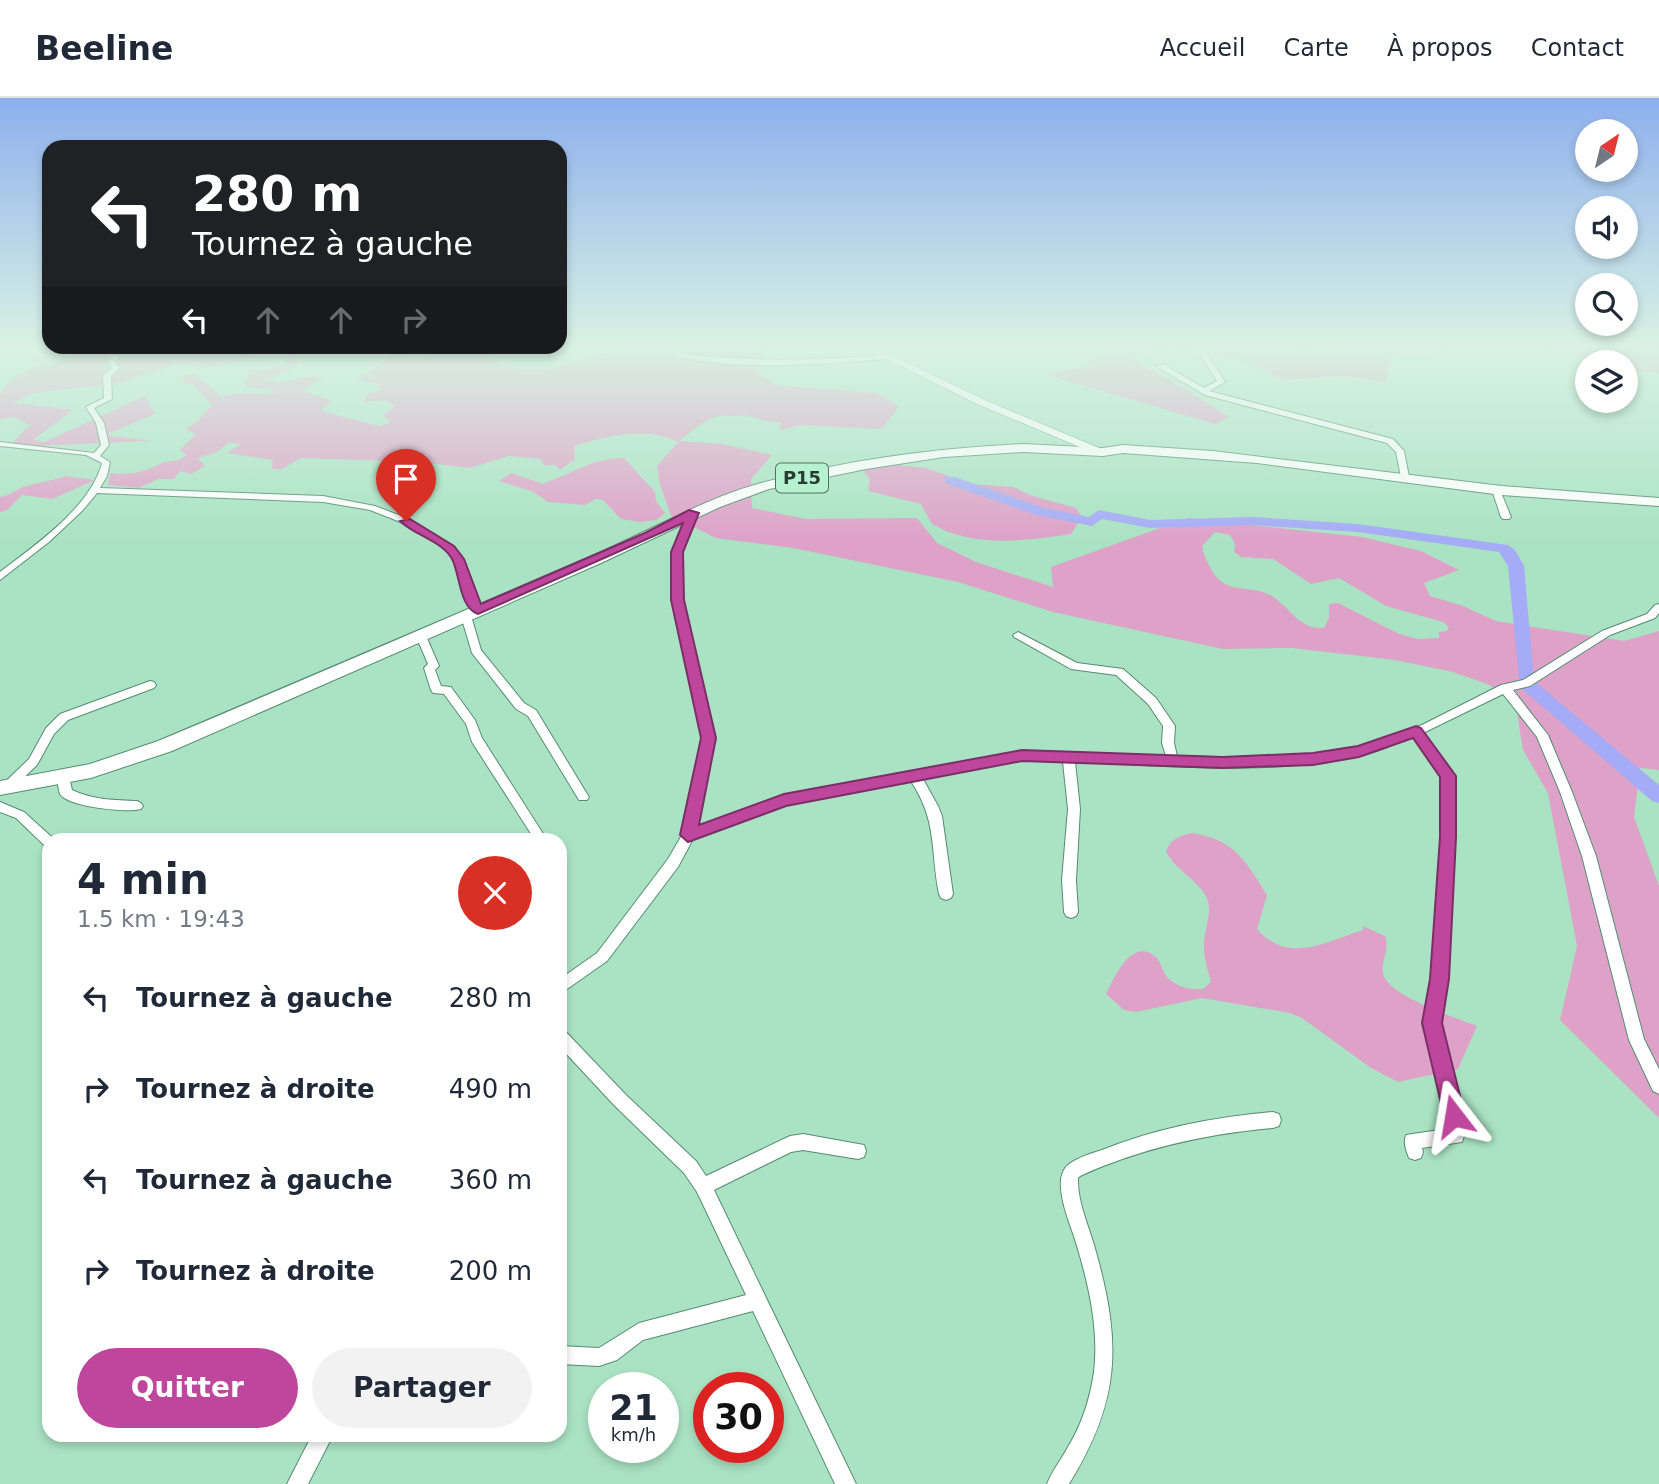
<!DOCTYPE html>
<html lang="fr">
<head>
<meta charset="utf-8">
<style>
  :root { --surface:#fff; --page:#f2f2f3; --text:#1f2937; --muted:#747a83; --line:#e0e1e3; --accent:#be479d }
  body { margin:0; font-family:"DejaVu Sans",sans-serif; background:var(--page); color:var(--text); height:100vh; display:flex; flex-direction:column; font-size:26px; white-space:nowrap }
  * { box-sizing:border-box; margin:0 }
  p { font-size:23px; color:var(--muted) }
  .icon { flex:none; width:38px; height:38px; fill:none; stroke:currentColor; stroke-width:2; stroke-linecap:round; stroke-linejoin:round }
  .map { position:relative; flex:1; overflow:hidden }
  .drawer { position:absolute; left:42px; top:735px; width:525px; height:609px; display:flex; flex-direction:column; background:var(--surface); border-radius:21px; box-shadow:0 4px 10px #0003 }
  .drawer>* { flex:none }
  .banner { position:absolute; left:42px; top:42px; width:525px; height:214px; border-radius:21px; box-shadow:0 4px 10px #0003; background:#202124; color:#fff; overflow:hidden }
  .needle { width:46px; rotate:35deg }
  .buttons { position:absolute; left:1575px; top:21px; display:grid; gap:14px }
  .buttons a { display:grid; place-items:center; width:63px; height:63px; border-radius:50%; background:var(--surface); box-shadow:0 4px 10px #0003; font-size:35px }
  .speed { position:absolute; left:588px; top:1274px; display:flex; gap:14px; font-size:35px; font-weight:700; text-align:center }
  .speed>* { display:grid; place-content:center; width:91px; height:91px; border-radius:50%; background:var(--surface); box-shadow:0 4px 10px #0003; line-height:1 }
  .speed small { font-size:18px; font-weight:400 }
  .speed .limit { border:10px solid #d22; background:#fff; color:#111 }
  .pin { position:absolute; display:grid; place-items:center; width:60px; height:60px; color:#fff; margin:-72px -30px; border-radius:50% 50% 50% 0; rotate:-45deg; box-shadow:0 0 7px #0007 }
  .pin .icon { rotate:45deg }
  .me { position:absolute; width:77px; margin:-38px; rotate:346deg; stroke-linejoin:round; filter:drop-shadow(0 0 5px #0008) }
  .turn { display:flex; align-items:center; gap:24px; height:147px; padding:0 35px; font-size:32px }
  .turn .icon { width:91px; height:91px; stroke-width:2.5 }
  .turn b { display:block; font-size:49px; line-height:60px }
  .lanes { display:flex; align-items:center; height:66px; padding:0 35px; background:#0003; justify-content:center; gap:35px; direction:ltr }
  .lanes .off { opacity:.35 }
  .round { display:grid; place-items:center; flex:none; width:74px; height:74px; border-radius:37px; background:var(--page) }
  .headline { display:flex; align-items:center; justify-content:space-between; height:119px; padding:0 35px }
  h1 { font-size:42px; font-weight:600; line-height:52px }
  .cta { display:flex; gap:14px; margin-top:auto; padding:14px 35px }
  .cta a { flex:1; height:80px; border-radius:42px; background:var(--accent); color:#fff; font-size:28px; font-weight:600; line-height:80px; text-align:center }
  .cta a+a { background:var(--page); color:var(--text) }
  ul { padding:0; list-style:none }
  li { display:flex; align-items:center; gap:21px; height:91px; padding:0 35px }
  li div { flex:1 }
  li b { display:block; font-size:26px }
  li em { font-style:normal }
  header { display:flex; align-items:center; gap:42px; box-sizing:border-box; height:98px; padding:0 35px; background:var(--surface); border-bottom:2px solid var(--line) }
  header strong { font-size:33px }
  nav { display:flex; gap:38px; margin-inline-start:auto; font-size:24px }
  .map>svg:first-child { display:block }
  .green { fill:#dea1c8; fill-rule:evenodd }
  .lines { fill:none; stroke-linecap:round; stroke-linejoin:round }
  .river { fill:#a5abf6; fill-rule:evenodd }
  .street-casing { stroke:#558c70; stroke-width:2 }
  .secondary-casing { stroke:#558c70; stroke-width:1 }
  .primary-casing { stroke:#558c70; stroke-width:2 }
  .street { fill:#fff; fill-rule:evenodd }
  .secondary { fill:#fff; fill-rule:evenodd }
  .primary { fill:#fff; fill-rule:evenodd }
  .route { fill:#be479d; stroke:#7c2e66; stroke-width:2 }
  .labels { text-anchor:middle; stroke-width:7; stroke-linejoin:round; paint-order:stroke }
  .shield { fill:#b6f1d0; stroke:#517360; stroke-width:2 }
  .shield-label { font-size:18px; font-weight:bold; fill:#263d30 }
</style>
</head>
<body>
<header>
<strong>Beeline</strong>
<nav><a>Accueil</a><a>Carte</a><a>À propos</a><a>Contact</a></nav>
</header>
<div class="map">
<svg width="1659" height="1386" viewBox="0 0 1659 1386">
  <rect width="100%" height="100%" fill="#aae3c3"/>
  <path class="green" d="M222 248 256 258 208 270 182 265 115 286 32 295 13 305 73 312 33 342 44 344 145 298 155 316 105 337 151 343 8 349 30 327 15 319 0 321V296C19 269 45 266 76 261L59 253 57 249Z
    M621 248H755L765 255 756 273 775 287 877 295 899 309 881 331 800 327 780 332 781 324C767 324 760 321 748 318 743 316 737 319 732 318 710 315 697 330 679 343L723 346 772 357 751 381 752 410 806 421 917 420 937 445 976 464 1053 489 1051 469 1188 420 1362 439 1421 453 1459 472 1424 485 1430 498 1463 508 1496 523 1624 543 1659 533V672L1640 670 1634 719 1659 788V1020L1560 922 1577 848 1548 695 1523 652 1515 602 1487 586 1453 574 1395 562 1292 550 1223 551 1053 514 958 484 793 450 716 440 671 418 659 383 657 368 678 344C646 328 607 338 574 348L575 361 560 372 555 367H544L540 361 509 358 470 370 420 364 301 360 282 371H272L273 362 227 355 241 346 228 345 217 354 198 360 205 368 191 376 180 373 174 381H158L139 390 108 387 110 375C130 377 142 375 160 366 170 361 175 366 187 357L180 352 196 336 185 331 197 324 212 307 192 286 181 285 185 277 195 276 222 299C238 292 255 297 273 296L272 291 249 290 243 284 248 281V271L260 272 285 266 283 258 294 256 299 262 295 269 267 282C288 288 302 275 323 279L303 293 332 303 321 313 379 328 390 325 383 317 395 308 385 302 363 304 367 297 381 291 377 285 357 282 394 255 412 258 483 254C515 288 584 264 621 248ZM1215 434 1230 437 1235 446 1234 454 1241 459 1273 461 1311 486 1339 480 1386 508 1443 524 1449 529 1447 533 1439 534V540L1417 541 1397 535 1338 505 1329 506V520L1324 530C1298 532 1290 508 1270 497 1248 486 1226 497 1212 473 1207 463 1204 459 1202 448Z
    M1110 248H1276L1302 254 1341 248H1444L1437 255H1393L1385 284 1346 278 1281 282 1260 270 1223 258 1168 248 1131 261 1187 292 1229 319 1215 326 1045 276 1081 270Z
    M1539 248H1596L1616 252 1659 248V275L1626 271V264C1594 264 1568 260 1539 248Z
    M616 360H624L655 394 656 403 665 415 656 422 641 424 621 421 603 402 596 401 585 407 548 404 532 393 499 383 511 375 543 386 595 364Z
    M888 366 926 370 972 386 1013 389 1030 397 1076 410 1082 419 1071 436C1026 443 973 450 932 426L921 406 868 393 870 381 864 374 868 370Z
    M66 378 95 382 52 401 22 397 7 412 0 414V399C11 398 17 390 26 388 40 384 52 383 66 378Z
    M1192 735C1235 742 1245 762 1267 797L1257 831C1288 867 1325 844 1363 832V828L1385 838C1390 852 1381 862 1383 875 1385 897 1457 920 1477 928L1458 971 1398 984 1371 970 1302 920 1290 915 1202 900 1136 914 1124 912 1106 896C1114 880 1132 838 1156 859 1161 864 1162 873 1167 879 1176 889 1191 892 1203 891L1211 884C1208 872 1203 858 1204 846 1204 830 1214 814 1206 798 1197 782 1177 773 1166 754 1169 742 1180 737 1192 735Z"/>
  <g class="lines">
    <path class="river" d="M945 379H955L1044 410 1089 419 1099 412 1150 422 1251 419 1358 426 1508 447 1515 452 1524 468 1534 583 1659 687V705L1652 703 1520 589 1508 468 1499 454 1358 434 1251 427 1150 430 1102 421 1092 428 1036 417 945 385Z"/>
    <defs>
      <path id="street" d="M673 248H680L679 253 682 255C751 266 819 261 888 257L892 259 888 261C818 266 747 273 677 259L671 254Z
        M1195 248H1202L1225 284 1209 293 1393 341 1404 353 1409 379 1405 382 1401 379 1396 354 1387 345 1205 297 1156 268 1163 266 1204 290 1217 283Z
        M113 257 120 259 115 263 120 270 111 278 112 301 94 310 104 325 109 347 100 358 110 364 107 378 100 390 323 398 375 408 409 421 453 448 463 461 483 512 482 514H474L473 512 453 461 447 452 403 425 370 412 323 404 97 395 83 412 49 444 0 482V474C35 447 90 410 102 365L86 357 0 348V344L94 355 101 347 96 325 86 309 104 300 103 277 112 270 107 263Z
        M1496 389 1500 392 1511 419 1509 421H1503L1501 419 1492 392Z
        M693 412 697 415 682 454V502L715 640 696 729 784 697 1022 654 1166 658 1162 645 1163 628 1148 606 1116 577 1071 571 1014 539 1013 537 1018 534 1077 565 1123 571 1156 600 1173 625 1175 628 1174 645 1177 658 1248 661 1313 657 1358 650 1422 627 1501 587 1523 582 1602 533 1647 516 1655 507 1659 506V515L1655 520 1610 537 1530 588 1513 592 1548 637 1572 694 1596 758 1644 941 1659 971V996L1653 993 1629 942 1582 758 1560 694 1537 639 1503 596 1423 635 1454 678V739L1447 881 1439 925 1464 1038 1462 1044 1422 1050 1423 1054 1421 1060 1415 1062 1409 1060C1406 1052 1403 1045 1406 1037L1446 1031 1425 925 1433 881 1442 739V679L1413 639C1395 645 1377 655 1358 658 1265 678 1169 667 1075 664L1080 711 1076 782 1078 814 1076 818 1071 820 1066 818 1064 814 1062 782 1068 711 1063 664 1022 662 923 681 938 708 942 718 953 796 951 800 946 802 941 800 939 796C930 751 938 725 911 683L785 706 693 741 678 769 607 863 560 896V881L597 855 668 761 682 737 703 640 672 502V454L689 415Z
        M466 515 471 518 481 552 524 605 536 612 587 696 589 699 587 702H579L528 618 516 611 472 555 461 518Z
        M421 535 426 538 439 568 435 572 441 588 451 589 475 622 482 640 547 742H535L472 644 466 626 444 596 433 595 431 592 424 570 428 566 416 538Z
        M150 583 154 584 156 587 154 590 68 622 54 636 37 667 11 692H3L1 689 3 686 29 661 46 630 60 616Z
        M63 675 69 679 72 692C92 702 115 702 137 703L141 705 143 708 141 711C127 715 68 709 60 696 58 691 58 684 57 679Z
        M0 704 24 714 55 742H49V748L44 747 16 720 0 714Z
        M560 931 565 933 626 997 696 1063 706 1078 790 1038 803 1036 864 1047 866 1053 864 1059 858 1061 803 1052 791 1054 714 1092 856 1386H835L753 1213 643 1242 617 1262 599 1268 560 1266V1248L599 1250 639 1225 746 1197 697 1094 684 1075 614 1007 560 949Z
        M1273 1014 1279 1016 1281 1022 1279 1028 1273 1030C1206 1036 1142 1050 1080 1078L1078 1080C1077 1105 1090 1130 1096 1154 1122 1247 1120 1303 1069 1386H1047C1052 1373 1061 1362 1068 1349 1082 1326 1090 1301 1094 1274 1099 1232 1089 1188 1077 1148 1071 1127 1059 1103 1061 1081 1062 1076 1064 1070 1068 1067 1076 1060 1092 1055 1102 1052 1157 1030 1214 1019 1273 1014Z
        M312 1337H333L308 1386H287Z"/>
      <path id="secondary" d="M860 248H873L985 302 1111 355 1101 358 977 306Z"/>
      <path id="primary" d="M1023 346 1103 350 1123 347 1213 353 1502 388 1659 400V408L1502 397 1257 365 1123 355 1103 358 1023 354 944 359 866 371 769 391 720 409 601 465 172 653 91 680 0 697V683L90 666 158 643C302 583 444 521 587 460 645 436 700 402 761 385 846 362 935 350 1023 346Z"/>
    </defs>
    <use href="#street" class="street-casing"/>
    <use href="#secondary" class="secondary-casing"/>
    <use href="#primary" class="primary-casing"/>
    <use href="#street" class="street"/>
    <use href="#secondary" class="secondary"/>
    <use href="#primary" class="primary"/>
  </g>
  <linearGradient id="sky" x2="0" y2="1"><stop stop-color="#8db0ee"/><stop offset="0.56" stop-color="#d9f2e4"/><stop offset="1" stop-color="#d9f2e4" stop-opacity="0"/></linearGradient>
  <rect width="1659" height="442" fill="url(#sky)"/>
  <path class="route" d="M689 412 699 415 683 454 684 502 716 640 699 727 784 696 1022 652 1223 659 1313 655 1358 648 1416 628 1421 630 1456 678V739L1449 881 1442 925 1465 1018 1462 1025 1454 1028 1447 1025 1444 1018 1422 925 1430 881 1440 739V679L1413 640 1359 659 1313 667 1223 670 1022 663 786 708 688 744 680 737 701 640 671 502V454L683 425 478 516C460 510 460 479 453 463 444 443 415 438 400 423L410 421 454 448 464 461 481 506 645 435Z"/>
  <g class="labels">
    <rect class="shield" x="776" y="365.5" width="52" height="29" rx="5"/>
    <g class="shield-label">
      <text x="802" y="386">P15</text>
    </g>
  </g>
</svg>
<div class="buttons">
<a><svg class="needle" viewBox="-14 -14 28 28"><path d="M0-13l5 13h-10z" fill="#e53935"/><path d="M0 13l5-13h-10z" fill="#747a83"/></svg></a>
<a><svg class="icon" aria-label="sound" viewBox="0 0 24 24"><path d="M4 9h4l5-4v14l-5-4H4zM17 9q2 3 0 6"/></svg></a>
<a><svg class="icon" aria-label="search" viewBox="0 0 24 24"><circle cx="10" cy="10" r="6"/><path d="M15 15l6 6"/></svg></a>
<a><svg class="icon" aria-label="layers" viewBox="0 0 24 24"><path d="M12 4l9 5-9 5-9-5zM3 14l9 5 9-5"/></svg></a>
</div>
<div class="speed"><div>21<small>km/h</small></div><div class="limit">30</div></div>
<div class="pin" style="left:406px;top:423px;background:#d93025"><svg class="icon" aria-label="arrive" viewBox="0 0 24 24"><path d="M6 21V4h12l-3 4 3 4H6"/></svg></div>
<svg class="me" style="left:1454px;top:1018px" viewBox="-20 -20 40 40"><path d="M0-17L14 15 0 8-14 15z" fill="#be479d" stroke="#fff" stroke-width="4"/></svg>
<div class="banner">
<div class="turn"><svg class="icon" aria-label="left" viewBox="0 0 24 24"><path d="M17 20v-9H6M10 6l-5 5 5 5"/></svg><div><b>280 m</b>Tournez à gauche</div></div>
<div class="lanes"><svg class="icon" aria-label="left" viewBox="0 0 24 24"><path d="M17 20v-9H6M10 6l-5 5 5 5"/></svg><svg class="icon off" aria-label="ahead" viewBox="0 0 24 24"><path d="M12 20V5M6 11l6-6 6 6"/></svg><svg class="icon off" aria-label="ahead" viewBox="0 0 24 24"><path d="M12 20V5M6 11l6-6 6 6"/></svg><svg class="icon off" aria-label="right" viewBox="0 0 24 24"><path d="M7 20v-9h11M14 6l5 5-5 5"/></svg></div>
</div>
<section class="drawer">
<div class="headline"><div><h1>4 min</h1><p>1.5 km · 19:43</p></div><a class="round" style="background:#d93025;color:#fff"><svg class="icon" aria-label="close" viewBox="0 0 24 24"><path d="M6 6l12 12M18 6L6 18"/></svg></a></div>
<ul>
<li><svg class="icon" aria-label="left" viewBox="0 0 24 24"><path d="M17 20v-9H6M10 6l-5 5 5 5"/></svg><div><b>Tournez à gauche</b></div><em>280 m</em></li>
<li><svg class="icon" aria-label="right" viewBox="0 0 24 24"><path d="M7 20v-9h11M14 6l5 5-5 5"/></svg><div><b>Tournez à droite</b></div><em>490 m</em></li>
<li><svg class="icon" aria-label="left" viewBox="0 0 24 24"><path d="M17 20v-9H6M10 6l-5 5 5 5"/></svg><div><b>Tournez à gauche</b></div><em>360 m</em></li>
<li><svg class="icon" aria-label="right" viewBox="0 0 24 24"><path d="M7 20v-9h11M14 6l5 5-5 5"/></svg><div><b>Tournez à droite</b></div><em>200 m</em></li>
</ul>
<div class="cta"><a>Quitter</a><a>Partager</a></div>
</section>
</div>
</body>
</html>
